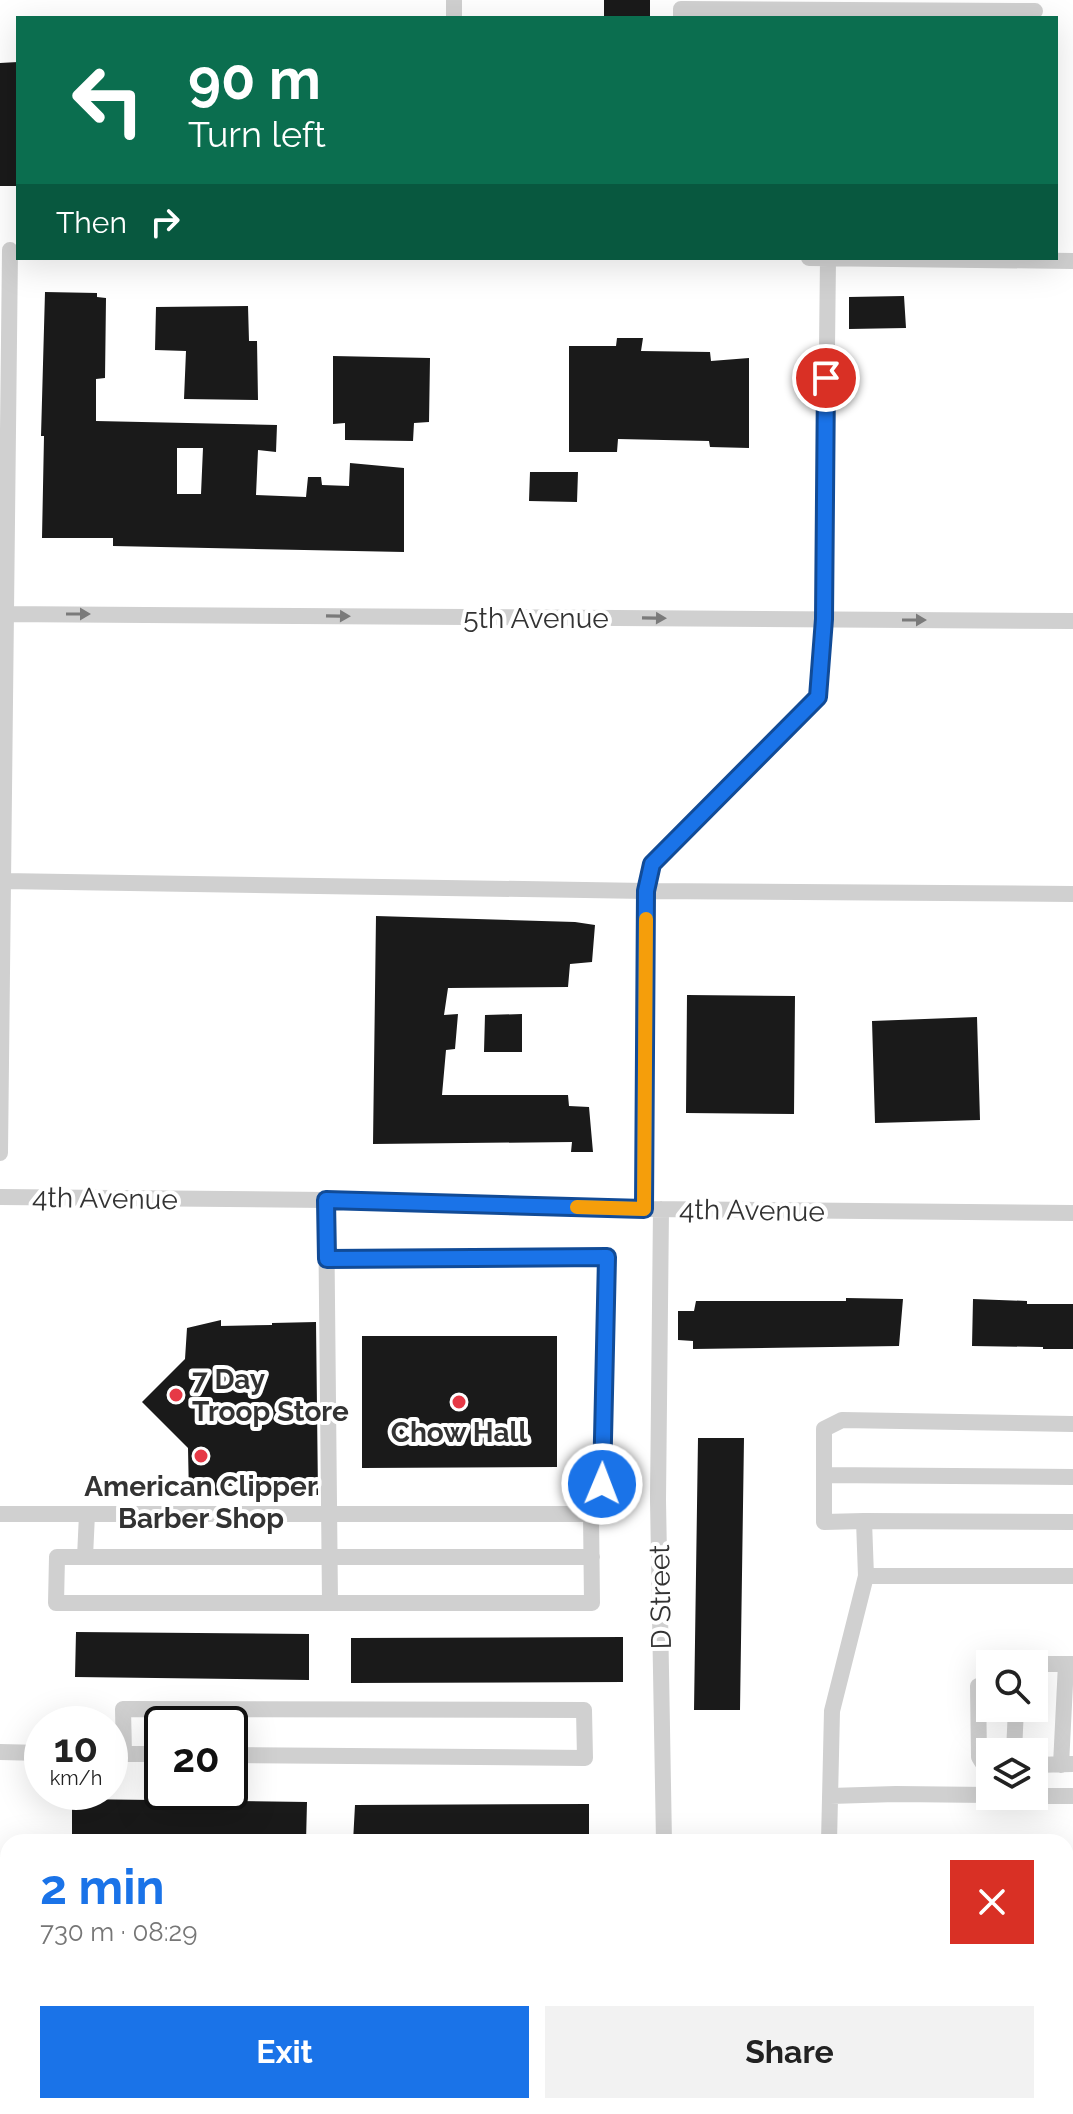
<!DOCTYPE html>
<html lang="en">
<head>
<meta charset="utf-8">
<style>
  :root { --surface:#fff; --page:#f2f2f2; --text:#222; --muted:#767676; --accent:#1a73e8 }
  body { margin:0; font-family:Raleway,sans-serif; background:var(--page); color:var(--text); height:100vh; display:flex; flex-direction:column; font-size:30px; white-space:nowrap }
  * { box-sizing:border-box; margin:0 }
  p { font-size:26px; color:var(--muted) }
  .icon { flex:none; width:44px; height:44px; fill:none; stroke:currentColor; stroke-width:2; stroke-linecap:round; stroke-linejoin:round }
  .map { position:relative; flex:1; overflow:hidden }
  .panel { position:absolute; left:0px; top:1834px; width:1074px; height:280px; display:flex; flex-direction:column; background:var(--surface); border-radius:24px 24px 0 0; box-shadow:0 8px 32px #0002 }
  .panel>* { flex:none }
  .top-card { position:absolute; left:16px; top:16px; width:1042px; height:244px; border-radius:0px; box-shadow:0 8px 32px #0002; background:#0b6e4f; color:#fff; overflow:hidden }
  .fabs { position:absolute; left:976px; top:1650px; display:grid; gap:16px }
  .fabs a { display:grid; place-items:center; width:72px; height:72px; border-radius:0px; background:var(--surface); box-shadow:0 8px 32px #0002; font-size:40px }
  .speed { position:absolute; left:24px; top:1706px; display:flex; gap:16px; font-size:40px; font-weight:700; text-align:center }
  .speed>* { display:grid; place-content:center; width:104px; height:104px; border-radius:50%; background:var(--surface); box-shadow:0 8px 32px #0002; line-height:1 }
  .speed small { font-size:20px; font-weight:400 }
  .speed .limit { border:4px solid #111; border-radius:12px; background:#fff; color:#111 }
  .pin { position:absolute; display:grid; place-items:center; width:68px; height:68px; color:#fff; margin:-34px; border:4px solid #fff; border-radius:50%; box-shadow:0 2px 8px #0007 }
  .me { position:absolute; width:88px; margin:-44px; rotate:1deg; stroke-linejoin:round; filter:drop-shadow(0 0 6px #0008) }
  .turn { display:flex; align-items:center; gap:28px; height:168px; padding:0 40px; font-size:36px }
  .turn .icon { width:104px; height:104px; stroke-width:2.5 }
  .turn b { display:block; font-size:56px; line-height:68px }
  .then { display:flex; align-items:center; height:76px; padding:0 40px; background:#0003; gap:16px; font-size:30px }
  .round { display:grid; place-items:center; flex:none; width:84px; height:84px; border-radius:0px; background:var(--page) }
  .summary { display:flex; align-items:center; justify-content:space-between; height:136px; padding:0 40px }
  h1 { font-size:48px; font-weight:700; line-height:60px; color:var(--accent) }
  .action { display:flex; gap:16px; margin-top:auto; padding:16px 40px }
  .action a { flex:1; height:92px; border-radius:0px; background:var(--accent); color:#fff; font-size:32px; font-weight:700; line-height:92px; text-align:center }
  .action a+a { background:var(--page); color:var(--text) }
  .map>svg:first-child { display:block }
  .building { fill:#1a1a1a; fill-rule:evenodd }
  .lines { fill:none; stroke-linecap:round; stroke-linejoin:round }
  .minor { stroke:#d0d0d0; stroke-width:16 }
  .oneway { fill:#7a7a7a }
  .route-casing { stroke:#114b97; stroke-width:20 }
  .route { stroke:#1a73e8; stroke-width:14 }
  .slow { stroke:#f59e0b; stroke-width:14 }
  .poi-dot { fill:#e63946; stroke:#fff; stroke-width:3 }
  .labels { text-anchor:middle; stroke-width:8; stroke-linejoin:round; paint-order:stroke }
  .street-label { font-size:28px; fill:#333; stroke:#fff }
  .poi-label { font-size:28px; font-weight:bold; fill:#333; stroke:#fff }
</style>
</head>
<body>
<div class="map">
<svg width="1073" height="2114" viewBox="0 0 1073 2114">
  <rect width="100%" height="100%" fill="#fff"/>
  <path class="building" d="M604 0H650V18H604Z
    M18 62V186H0V63Z
    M45 292 97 293V297L106 298 105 378 96 379V421L277 425 276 452 258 450 256 495 306 497 308 477H321L322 485 349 486 350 463 404 468V552L113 546V538H42L44 436H41ZM177 448H203L201 494H177Z
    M904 296 906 328 849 329V297Z
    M248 306 249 341H257L258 400 184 399 186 351 155 350 156 307Z
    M617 338H643L641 351 710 352 711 361 749 358V448L710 447 709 441 618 439 617 452H569V346H616Z
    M333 356 430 358 429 422 414 423 413 441 345 440V423L333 424Z
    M530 472H578L577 502 529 501Z
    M376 916 575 922 595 925 592 962 570 964 568 987 448 988 444 1015 458 1014 455 1049 446 1050 442 1095H568L569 1106 589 1107 593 1152H571L572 1142 373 1144Z
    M687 995 795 996 794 1114 686 1113Z
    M522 1014V1052H484L485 1015Z
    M977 1017 980 1120 875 1123 872 1021Z
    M846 1298 903 1299 899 1346 693 1349V1341L678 1340V1311H694L696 1301H846Z
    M973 1299 1027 1301V1304H1073V1349H1043V1347L972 1346Z
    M221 1320V1326L272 1325V1323L316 1322 318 1495 271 1496V1484L227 1486V1495L189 1496 188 1448 142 1402 185 1359 187 1328Z
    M362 1336H557V1467L362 1468Z
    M698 1438H744L740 1710H694Z
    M76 1632 309 1634V1680L75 1677Z
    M623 1637V1682L351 1683V1638Z
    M72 1799 307 1802 306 1842H72Z
    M589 1804V1842H353L355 1805Z"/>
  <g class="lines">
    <path class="minor" d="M454 0V18
      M681 18V9L1035 11
      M809 258 1073 261
      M0 614 1073 621
      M3 881 646 891 1073 894
      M0 1153 10 250
      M0 1197 326 1200 644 1209 1073 1213
      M326 1200 330 1603
      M644 1209 646 891 652 864 818 697 824 619 828 258
      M661 1209 658 1500 664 1842
      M327 1259 607 1257 602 1484 591 1514
      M824 1475 1073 1477
      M0 1514H591L592 1603H56L57 1557H592
      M864 1521 1073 1522
      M85 1557 87 1514
      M866 1576H1073
      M1017 1664H1073
      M978 1686 979 1757 984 1765
      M0 1752 42 1753
      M1014 1752 1016 1708
      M110 1754H162
      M124 1754 123 1709 584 1710 585 1758 230 1755
      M1034 1765 1073 1764
      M1061 1765 1066 1664
      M830 1796 896 1794 990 1795
      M1034 1796H1073
      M829 1842 832 1711 866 1576 864 1521 824 1522V1429L842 1420 1073 1424
      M662 2114V2106
      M825 2114V2106"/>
  </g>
  <defs><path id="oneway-solid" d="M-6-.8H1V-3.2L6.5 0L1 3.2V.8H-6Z" transform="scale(2)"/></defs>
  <g class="oneway">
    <use href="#oneway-solid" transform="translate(78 614)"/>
    <use href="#oneway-solid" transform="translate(338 616) rotate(1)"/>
    <use href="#oneway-solid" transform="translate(654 618) rotate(1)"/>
    <use href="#oneway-solid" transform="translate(914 620)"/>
  </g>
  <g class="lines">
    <defs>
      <path id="route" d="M602 1484 607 1257 327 1259 326 1200 644 1209 646 891 652 864 818 697 824 619 826 378"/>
    </defs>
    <use href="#route" class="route-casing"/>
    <use href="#route" class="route"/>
    <path class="slow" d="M577 1207 644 1209 646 919"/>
  </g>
  <g class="poi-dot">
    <circle cx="176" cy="1395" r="8"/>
    <circle cx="459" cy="1402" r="8"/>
    <circle cx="201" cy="1456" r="8"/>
  </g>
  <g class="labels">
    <g class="street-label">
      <text x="536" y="628">5th Avenue</text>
      <text transform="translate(105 1198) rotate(1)" y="10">4th Avenue</text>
      <text transform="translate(752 1210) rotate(1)" y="10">4th Avenue</text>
      <text transform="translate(660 1597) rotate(-91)" y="10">D Street</text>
    </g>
    <g class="poi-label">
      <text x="192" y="1389" text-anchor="start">7 Day<tspan x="192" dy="32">Troop Store</tspan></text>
      <text x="459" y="1442">Chow Hall</text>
      <text x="201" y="1496">American Clipper<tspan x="201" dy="32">Barber Shop</tspan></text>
    </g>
  </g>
</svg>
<div class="fabs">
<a><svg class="icon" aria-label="search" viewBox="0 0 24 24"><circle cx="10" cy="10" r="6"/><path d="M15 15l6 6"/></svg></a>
<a><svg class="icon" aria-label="layers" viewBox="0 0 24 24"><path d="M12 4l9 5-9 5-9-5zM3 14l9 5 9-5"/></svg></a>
</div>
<div class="speed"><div>10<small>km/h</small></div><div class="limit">20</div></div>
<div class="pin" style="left:826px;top:378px;background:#d93025"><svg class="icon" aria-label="arrive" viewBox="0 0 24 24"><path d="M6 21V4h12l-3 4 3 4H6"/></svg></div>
<svg class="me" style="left:602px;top:1484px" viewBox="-20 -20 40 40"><circle r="17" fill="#1a73e8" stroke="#fff" stroke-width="3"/><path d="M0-11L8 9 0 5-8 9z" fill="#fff"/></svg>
<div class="top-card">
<div class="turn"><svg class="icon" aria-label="left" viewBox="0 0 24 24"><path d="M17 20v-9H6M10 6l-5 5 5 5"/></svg><div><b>90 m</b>Turn left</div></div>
<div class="then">Then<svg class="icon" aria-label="right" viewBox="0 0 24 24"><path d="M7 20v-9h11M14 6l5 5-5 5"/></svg></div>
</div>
<section class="panel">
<div class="summary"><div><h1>2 min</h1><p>730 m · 08:29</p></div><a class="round" style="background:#d93025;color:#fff"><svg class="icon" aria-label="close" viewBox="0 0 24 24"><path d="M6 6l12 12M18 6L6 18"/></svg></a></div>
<div class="action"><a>Exit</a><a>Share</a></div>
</section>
</div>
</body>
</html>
